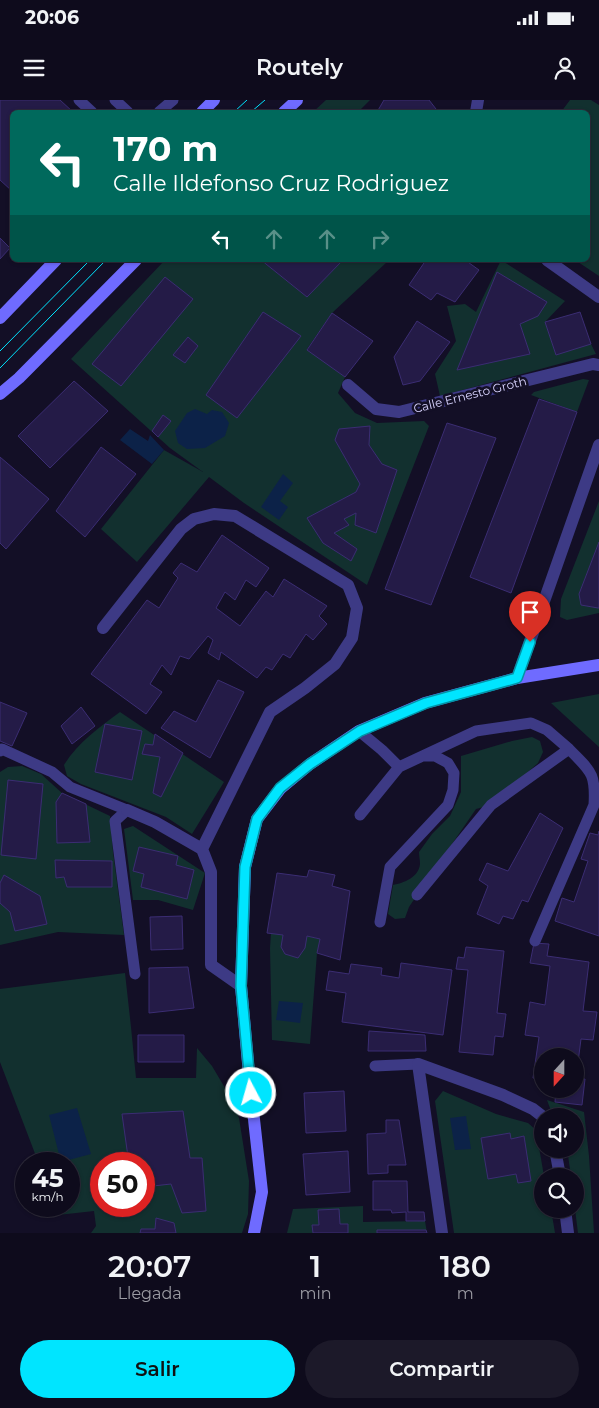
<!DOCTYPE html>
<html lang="es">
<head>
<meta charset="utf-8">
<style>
  :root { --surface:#0e0b1c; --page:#1c1929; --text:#f1f3f6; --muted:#9b9ba3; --line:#2e2b3b; --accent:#00e5ff }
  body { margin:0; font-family:Montserrat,sans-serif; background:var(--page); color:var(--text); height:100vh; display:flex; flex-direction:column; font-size:19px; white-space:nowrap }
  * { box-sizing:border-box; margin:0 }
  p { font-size:16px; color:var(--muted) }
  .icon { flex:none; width:28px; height:28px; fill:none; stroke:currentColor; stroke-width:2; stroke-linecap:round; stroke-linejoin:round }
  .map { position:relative; height:1133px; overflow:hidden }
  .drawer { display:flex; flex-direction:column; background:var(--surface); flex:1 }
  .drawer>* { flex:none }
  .guide { position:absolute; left:10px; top:10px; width:580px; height:152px; border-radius:8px; box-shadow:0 1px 4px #0004,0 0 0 1px var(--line); background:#00695c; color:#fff; overflow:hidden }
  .needle { width:32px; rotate:201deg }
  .fabs { position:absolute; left:534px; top:948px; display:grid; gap:10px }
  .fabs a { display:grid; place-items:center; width:50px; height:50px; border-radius:50%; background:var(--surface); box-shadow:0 1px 4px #0004,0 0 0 1px var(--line); font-size:25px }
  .speed { position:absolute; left:15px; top:1052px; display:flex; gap:10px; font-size:25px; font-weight:700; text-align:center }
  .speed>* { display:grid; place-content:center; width:65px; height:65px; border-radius:50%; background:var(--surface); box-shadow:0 1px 4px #0004,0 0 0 1px var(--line); line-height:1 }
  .speed small { font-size:12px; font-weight:400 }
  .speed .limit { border:8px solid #d22; background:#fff; color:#111 }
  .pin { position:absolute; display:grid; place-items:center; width:42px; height:42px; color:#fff; margin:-51px -21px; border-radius:50% 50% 50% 0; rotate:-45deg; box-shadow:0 0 5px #0007 }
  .pin .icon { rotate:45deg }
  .me { position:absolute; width:55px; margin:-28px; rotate:354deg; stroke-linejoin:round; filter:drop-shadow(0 0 4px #0008) }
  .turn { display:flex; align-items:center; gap:18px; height:105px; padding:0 20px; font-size:22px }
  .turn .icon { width:65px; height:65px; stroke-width:2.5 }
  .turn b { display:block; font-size:35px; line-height:42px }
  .lanes { display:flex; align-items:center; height:48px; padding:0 20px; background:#0003; justify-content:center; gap:25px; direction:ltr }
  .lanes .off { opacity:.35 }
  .eta { display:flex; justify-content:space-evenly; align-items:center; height:85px; text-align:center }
  .eta b { font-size:30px; font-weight:600; line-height:35px }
  .action { display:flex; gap:10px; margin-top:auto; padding:10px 20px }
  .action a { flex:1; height:58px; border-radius:30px; background:var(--accent); color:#111; font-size:20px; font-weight:600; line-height:58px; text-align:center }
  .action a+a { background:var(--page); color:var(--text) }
  .status { display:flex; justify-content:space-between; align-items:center; height:35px; padding:0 25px; background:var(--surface); direction:ltr }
  .status svg { height:14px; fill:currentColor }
  header { display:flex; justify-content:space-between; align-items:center; height:65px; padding:0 20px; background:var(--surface); font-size:22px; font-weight:600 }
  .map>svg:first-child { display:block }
  .green { fill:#12302f; fill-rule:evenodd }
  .water { fill:#0c2248 }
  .building { fill:#241b47; stroke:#3b2d73 }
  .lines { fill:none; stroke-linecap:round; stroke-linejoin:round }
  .lane { stroke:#3d3a85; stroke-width:11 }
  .street { stroke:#3d3a85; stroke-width:12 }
  .secondary { stroke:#6f6bff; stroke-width:12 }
  .tram { stroke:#00e5ff; stroke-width:1 }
  .route-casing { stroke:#0095a6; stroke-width:12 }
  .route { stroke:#00e5ff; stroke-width:9 }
  .labels { text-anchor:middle; stroke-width:5; stroke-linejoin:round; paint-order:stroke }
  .street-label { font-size:12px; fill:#d9d4ff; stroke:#130f26 }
</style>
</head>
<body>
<div class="status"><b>20:06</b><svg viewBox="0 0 49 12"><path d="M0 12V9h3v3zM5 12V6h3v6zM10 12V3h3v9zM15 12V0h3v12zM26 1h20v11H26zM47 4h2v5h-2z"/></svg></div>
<header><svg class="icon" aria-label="menu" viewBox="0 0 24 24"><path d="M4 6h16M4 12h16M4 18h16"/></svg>Routely<svg class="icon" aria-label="person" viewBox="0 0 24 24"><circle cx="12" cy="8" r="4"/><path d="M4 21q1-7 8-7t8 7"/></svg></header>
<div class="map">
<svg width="599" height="1133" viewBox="0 0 599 1133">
  <rect width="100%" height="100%" fill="#130f26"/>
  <path class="green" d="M326 0H370L358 12H313Z
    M570 0H591L599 5V176L575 160H588V12H561Z
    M165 160H261L307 197 343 160H383L387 162 332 213 307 249 345 277 338 293 355 313 377 323 424 321 429 326 367 485 244 403 209 377 137 462 101 429 164 350 203 372 170 348 71 259Z
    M501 160 565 201 545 222 591 244 596 254 440 296 435 274 456 241 447 206 465 204 476 212Z
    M583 279 589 280 577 312 531 295 534 292Z
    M599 401V513L567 520 560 517 561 499Z
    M599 594V647L551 603Z
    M120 612 224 682 192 734 166 717 81 684 67 676 64 665C77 643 100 627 120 612Z
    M532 637 540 641 543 652 538 663 491 705 476 709 417 795 409 807 405 818 395 819 388 814 393 785C404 783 419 777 420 764 420 760 419 755 419 752L432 734 450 716 461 692V656L512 641Z
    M22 666 41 674 62 693 110 716 113 752 124 835 58 832 0 845V672L8 667Z
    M133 726 205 773 193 810 158 800H133L124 729Z
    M271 833 307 836 320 839 317 853 310 944 272 940 270 848Z
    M125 873 131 927 136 978H196L197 948 212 966 228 993 239 1018 249 1081 248 1114 242 1133H91L96 1126 94 1111 58 1115 55 1106H69V1064H39L0 962V889ZM101 1064H144V1106H101Z
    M443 991 496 1014 528 1023 536 1030 544 1076H542V1109H551L555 1133H454L435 1001Z
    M547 1000 584 1012 589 1056 594 1133H578L575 1109V1076H571L567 1049H575V1016H555L551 1011Z
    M363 1106V1122L425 1121 427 1133H287L293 1109Z"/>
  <path class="water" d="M195 309 207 314 212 310 222 312 229 323 225 336 205 348 187 349 178 343 175 331 187 313Z
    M130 329 148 341 150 335 164 350 152 364 120 340Z
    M283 374 293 383 280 401 288 407 279 420 261 407Z
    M279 901 303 903 300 923 276 920Z
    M77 1008 91 1054 61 1062 49 1015Z
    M466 1016 471 1049 455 1050 450 1018Z"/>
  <path class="building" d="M0 0H60L73 12H12V91L0 80Z
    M384 0H429L436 9 435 12H377Z
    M0 138 10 148 0 159Z
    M261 160H343L307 197Z
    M426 160H465L479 170 455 202 437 193 431 200 409 185Z
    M497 172 547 202 538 216 520 224 530 254 457 270Z
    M165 177 193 199 121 286 92 264Z
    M263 212 301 236 237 318 206 295Z
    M580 212 591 244 556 255 545 222Z
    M332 213 373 241 345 277 307 250Z
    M417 221 450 242 420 281 403 285 394 257Z
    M188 237 198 246 185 263 173 255Z
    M74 281 108 311 50 368 18 336Z
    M539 299 577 312 511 493 470 477Z
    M163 315 171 321 158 337 152 331Z
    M447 323 496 338 431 505 385 489Z
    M370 326 369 345 382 364 397 370 376 433 355 425 356 413 344 419 349 425 334 433 357 449 351 461 323 443 307 418 356 392 360 384 335 340 339 329Z
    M101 347 136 374 85 437 56 411Z
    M0 357 49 399 6 449 0 443Z
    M222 435 269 468 256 487 246 480 235 500 225 492 216 508 240 526 266 491 273 497 284 479 327 506 319 516 327 524 313 540 306 534 290 558 283 554 272 570 266 567 257 578 221 552 219 560 208 553 213 540 208 536 189 559 180 556 171 575 162 565 150 584 162 592 146 614 91 574 147 500 159 508 178 478 173 473 181 463 197 472Z
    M599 442V508H598L581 505 579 494Z
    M218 580 244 592 210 658 161 628 174 611 196 622Z
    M0 602 27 613 12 646 0 641Z
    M81 607 95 626 72 644 61 626Z
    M105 624 142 631 132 680 95 672Z
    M155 634 183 653 161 697 153 693 160 657 142 654 145 644 153 645Z
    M8 680 43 684 36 759 1 755Z
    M62 693 86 704 90 742 57 743 56 702Z
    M540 713 563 728 528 802 522 800 513 819 503 816 499 824 477 814 488 786 479 780 487 763 508 771Z
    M599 731V836L555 821 562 798 574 802 588 761 581 759 590 733 598 735Z
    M139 747 178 756 176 765 194 770 187 799 141 787 144 774 133 771Z
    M55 760 112 761V787H67L64 777 56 778Z
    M309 770 335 775 332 786 350 791 340 860 317 853 320 839 307 836 305 848 298 858 285 854 281 847 283 835 267 833 277 773 307 777Z
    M4 775 40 796 47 824 15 831 10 812 0 803V783Z
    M182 816 183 849 151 850 150 817Z
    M534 843 549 844 547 856 589 862 583 911 597 912 593 940 581 939 576 978 585 979 582 1005 555 1002 556 989H575V956H542V979L533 978 539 937 525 935 530 902 545 905 550 866 530 863Z
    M466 847 504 851 497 913 506 914 503 937 495 936 493 955 459 952 468 870 456 869 458 857 464 858Z
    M401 863 452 870 443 935 342 922 346 893 326 890 329 871 349 874 351 864 382 868 381 875 399 878Z
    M188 867 194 908 149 913V868Z
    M369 931 425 935 426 951H368Z
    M138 935H184V962H138Z
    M344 991 346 1031 306 1033 304 993Z
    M183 1011 190 1058H202L206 1111 182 1113 171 1084 144 1087V1064H129L122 1014Z
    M386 1020H399L406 1065H388V1073L368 1074 367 1034 386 1033Z
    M510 1033 511 1039 524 1036 531 1081 518 1083 516 1074 488 1079 481 1038Z
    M348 1051 350 1092 306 1095 303 1054Z
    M373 1081H407L408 1112H424L425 1121H406V1112L392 1113 391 1110H373Z
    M339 1109 340 1124H348V1133H313L312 1125H319L318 1110Z
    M156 1118 174 1123 176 1133H140L141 1129H155Z
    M377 1130H426L427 1133H377Z"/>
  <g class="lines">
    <path class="lane" d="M79 0 92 12
      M115 0 128 12
      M159 12 173 0
      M359 631 382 650 399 667
      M0 651 2 649 52 672 70 687 127 710 115 721 135 874
      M360 715 399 667 476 631 531 623 547 630 569 649
      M417 795 491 705 569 649C590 671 596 672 594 705L535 841
      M380 822 390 767 448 705 453 690 454 673 448 663 435 656H424
      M375 966 418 964"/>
    <path class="street" d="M476 12 478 0
      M547 160 599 197
      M348 285 376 309 399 312 593 264 599 265
      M103 528 181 429 194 419 214 414 235 416 348 485 357 508 352 538 335 564 305 588 270 612 202 749
      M517 578 599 345
      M127 710 155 722 202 749 211 772V865L241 886
      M555 1049 560 1076
      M565 1109 568 1133
      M442 1133 418 964 503 995 533 1009 542 1016"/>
    <path class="secondary" d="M202 12 214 0
      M284 12 297 0
      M0 218 56 160
      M0 294 19 278 136 160
      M254 1133 262 1092 249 974 241 886 245 767 257 719 280 689 310 664 359 631 425 603 517 578 599 565"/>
    <path class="tram" d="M234 12 247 0
      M251 12 265 0
      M0 251 90 160
      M0 268 106 160"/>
  </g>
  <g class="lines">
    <defs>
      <path id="route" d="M251 993 241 886 245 767 257 719 280 688 310 664 360 631 426 603 517 578 530 542"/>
    </defs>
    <use href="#route" class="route-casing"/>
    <use href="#route" class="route"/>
  </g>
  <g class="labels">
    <g class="street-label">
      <text transform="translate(470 295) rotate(-14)" y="4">Calle Ernesto Groth</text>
    </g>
  </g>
</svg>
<div class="fabs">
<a><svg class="needle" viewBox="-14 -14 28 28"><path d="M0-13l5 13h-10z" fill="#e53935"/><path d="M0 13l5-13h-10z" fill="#9b9ba3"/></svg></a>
<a><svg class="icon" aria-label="sound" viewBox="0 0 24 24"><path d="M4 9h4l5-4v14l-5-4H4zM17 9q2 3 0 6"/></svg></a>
<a><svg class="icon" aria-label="search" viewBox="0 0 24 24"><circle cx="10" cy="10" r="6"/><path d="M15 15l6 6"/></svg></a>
</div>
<div class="speed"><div>45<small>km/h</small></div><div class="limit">50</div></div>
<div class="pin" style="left:530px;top:542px;background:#d93025"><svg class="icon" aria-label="arrive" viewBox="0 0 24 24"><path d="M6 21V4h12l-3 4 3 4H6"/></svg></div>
<svg class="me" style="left:251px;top:993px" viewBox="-20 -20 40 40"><circle r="17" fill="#00e5ff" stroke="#fff" stroke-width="3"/><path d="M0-11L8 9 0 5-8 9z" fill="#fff"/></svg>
<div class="guide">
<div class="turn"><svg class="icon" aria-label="left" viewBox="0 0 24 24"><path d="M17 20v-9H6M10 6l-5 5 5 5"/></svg><div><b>170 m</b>Calle Ildefonso Cruz Rodriguez</div></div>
<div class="lanes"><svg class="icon" aria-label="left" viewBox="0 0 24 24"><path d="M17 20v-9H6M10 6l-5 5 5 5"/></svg><svg class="icon off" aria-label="ahead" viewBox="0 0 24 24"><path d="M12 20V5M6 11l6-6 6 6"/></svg><svg class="icon off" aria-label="ahead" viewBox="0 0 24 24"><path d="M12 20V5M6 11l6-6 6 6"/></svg><svg class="icon off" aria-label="right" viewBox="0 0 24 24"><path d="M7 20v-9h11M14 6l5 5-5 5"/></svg></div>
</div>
</div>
<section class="drawer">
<div class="eta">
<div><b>20:07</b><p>Llegada</p></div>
<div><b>1</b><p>min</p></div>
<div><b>180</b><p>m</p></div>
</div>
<div class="action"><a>Salir</a><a>Compartir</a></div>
</section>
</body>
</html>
